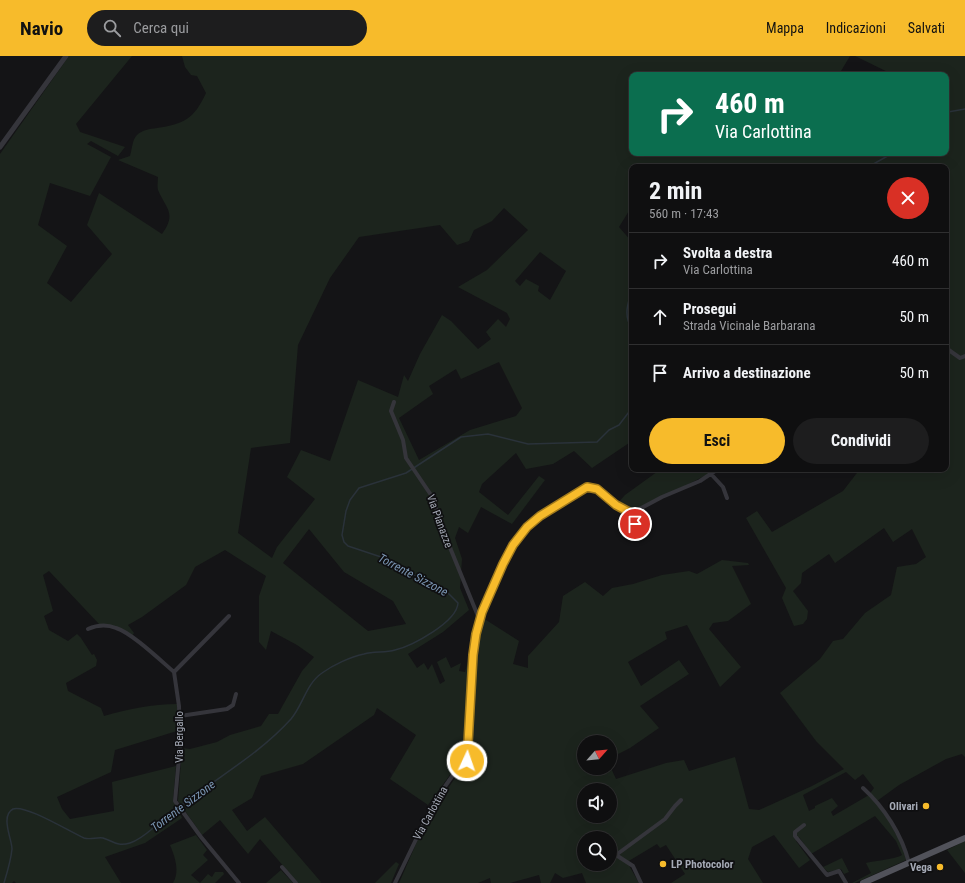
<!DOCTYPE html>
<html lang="it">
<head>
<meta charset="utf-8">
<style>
  :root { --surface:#0f0f10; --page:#1d1d1e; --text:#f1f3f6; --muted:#9b9c9f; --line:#2f2f30; --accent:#f7bb2b }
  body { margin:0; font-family:"Roboto Condensed",sans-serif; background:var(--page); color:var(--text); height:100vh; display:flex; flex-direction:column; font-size:15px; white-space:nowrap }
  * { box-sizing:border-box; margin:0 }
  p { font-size:13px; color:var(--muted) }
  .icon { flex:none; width:22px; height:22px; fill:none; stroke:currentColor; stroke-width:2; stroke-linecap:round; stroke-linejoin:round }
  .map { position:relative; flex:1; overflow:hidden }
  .panel { position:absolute; left:629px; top:108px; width:320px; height:308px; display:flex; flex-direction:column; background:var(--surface); border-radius:8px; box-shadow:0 4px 16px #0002,0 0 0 1px var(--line) }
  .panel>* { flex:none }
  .banner { position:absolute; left:629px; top:16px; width:320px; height:84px; border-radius:8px; box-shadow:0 4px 16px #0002,0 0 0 1px var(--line); background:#0b6e4f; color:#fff; overflow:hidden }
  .needle { width:26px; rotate:63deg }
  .tools { position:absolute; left:577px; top:679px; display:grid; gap:8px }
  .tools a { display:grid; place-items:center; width:40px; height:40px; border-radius:50%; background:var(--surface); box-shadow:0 4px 16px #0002,0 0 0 1px var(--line); font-size:20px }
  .pin { position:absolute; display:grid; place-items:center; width:34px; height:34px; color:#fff; margin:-17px; border:2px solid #fff; border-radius:50%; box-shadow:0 1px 4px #0007 }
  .me { position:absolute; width:44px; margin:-22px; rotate:3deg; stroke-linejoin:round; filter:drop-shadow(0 0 3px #0008) }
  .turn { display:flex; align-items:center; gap:14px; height:84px; padding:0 20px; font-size:18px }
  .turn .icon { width:52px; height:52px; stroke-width:2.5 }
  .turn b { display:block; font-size:28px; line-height:34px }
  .round { display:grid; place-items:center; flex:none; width:42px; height:42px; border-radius:21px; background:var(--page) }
  .headline { display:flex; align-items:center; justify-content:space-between; height:68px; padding:0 20px }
  h1 { font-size:24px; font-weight:700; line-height:30px }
  .action { display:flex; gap:8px; margin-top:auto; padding:8px 20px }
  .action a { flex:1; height:46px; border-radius:24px; background:var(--accent); color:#111; font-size:16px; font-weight:700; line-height:46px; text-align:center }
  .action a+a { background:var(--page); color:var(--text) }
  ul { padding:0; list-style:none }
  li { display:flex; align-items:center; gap:12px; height:56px; padding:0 20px; border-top:1px solid var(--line) }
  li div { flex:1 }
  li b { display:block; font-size:15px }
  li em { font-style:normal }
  header { display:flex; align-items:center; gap:24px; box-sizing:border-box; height:56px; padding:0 20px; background:var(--accent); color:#111 }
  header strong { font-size:19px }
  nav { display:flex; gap:22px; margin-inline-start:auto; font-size:14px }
  .search { width:280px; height:36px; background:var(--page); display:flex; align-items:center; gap:10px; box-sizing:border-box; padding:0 14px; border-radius:22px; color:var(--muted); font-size:15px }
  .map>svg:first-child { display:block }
  .green { fill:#1c241d; fill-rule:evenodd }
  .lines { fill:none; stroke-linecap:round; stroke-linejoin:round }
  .stream { stroke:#2a323a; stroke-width:1.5 }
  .minor { stroke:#35353b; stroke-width:4 }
  .tertiary { stroke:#35353b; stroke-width:5 }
  .primary { stroke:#51525a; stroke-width:6 }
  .route-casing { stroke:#a17a1c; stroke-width:10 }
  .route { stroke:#f7bb2b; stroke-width:7 }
  .poi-dot { fill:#f7bb2b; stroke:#0f0f11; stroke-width:1.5 }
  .labels { text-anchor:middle; stroke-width:3.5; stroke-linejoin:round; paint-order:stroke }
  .street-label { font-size:11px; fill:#a5aab6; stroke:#0f0f11 }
  .poi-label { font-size:11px; font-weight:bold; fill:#a5aab6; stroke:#0f0f11; text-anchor:end }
  .water-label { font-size:12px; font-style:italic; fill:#7b96b3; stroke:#0f0f11 }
</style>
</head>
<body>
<header>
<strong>Navio</strong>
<div class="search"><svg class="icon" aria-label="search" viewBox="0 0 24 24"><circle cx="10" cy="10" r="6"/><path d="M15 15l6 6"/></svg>Cerca qui</div>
<nav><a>Mappa</a><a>Indicazioni</a><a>Salvati</a></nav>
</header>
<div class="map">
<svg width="965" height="827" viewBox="0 0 965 827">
  <rect width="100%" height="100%" fill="#141416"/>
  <path class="green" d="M69 0H132L76 68 80 76 125 91 118 100 91 85 87 88 111 101 90 140 50 127 38 169 67 190 47 227 71 246 112 198 87 169 99 137 162 178C177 157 166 153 158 134 157 130 158 125 158 121L118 104 130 100C132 94 132 84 137 79 142 74 150 73 157 72 184 68 194 63 206 37L197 20 191 19 185 11 182 0H850L841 15 849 19H632V97H946V19H894L855 0H965V701L962 698 946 703 899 729 877 745 904 792 906 804 855 827H852L871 817 866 807C874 805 896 803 902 799L896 785 875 760 811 798 799 781 796 785 810 804 799 812 774 779 752 791 748 803 763 827H671L685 818 666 789 660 792 657 788 627 806 639 827H586L582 817 563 822 555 817 550 827H541L539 819 510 827H491L490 822 478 827H399L419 781 437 749 453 725 468 707 474 601 483 562 519 585 513 608 528 612V600L559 566 563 540 585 526 603 540 612 532 633 528 662 519 689 515 697 518 722 504 748 507 749 509 732 510 751 548 728 565 713 567 709 573 741 611 720 631 687 569 665 576 667 583 628 606 641 630 679 604 689 618 640 650 659 672 630 692 610 702V686H584V712H610V710L616 723 666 707 684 704 689 715 735 701 749 753 759 754 812 730 844 713 816 685 780 637 820 603 833 585 843 583 865 557 891 539 897 511 916 508 926 501 912 473 893 486 884 472 835 507 829 498 802 517 801 527 793 535 808 555 807 563 803 568 794 570 782 542 786 532 746 462 757 455 772 476 843 435 860 413H946V111H632V150L619 171 632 186V385L592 412 574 395 553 408 526 413 516 397 482 428 479 436 508 459 539 420 545 424 512 468 481 451 468 477 459 471 455 482 462 503 460 532 469 554 443 576 408 598 417 612 424 607 428 614 432 608 440 628 445 625 437 606 446 601 451 612 461 607 459 615 465 616 469 602H471L465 704 452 716 428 749 390 723 416 679 377 652 374 659 303 708 261 720 252 742 232 754 247 775 265 761 321 826 320 827H298L260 783 248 798 220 764 202 779 178 745 182 692 190 693 217 686 230 679 261 670 269 658H278L302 615 314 601 297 589 271 575 266 594 259 586V540L266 520 225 494 195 511 186 529 142 561 128 569 134 577 132 580 127 576 99 568 49 515 43 519 53 555 44 560 49 574 68 585 77 578 81 582 92 599 94 598 97 604 96 610 66 627 68 635 101 652 104 660C128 653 152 648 177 648V675L115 694 111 716 57 741 62 753 70 763 114 755 112 726 176 710 173 744 182 762 145 787 105 801 121 827H16L14 825 12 827H0V98ZM504 152 528 174 487 214 458 231 507 257 510 263 506 271 498 263 486 276 491 283 478 293 451 265 442 259 420 298 408 325 404 319 398 341 358 324 330 405 301 394 287 421 315 443 277 491 272 502 238 477 251 392 290 387 298 289 330 222 359 181 440 169 457 189 469 185 474 174 492 165ZM540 196 566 215 550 244 538 235 539 230 526 223 520 230 515 225ZM499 306 522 352 516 360 470 374 419 404 399 362 433 338 429 330 456 313 461 323ZM309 473 344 516 393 545 406 568 368 575 283 507ZM846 716 855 724 863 718 874 732 869 739 833 760 831 756 838 750 832 742 815 750V752L809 755 803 739ZM584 734H610V760H584ZM584 782H610V808H584Z
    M661 413H718L632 457 616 449 625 439Z
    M196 779 207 794 203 799 208 804 191 819 200 827 208 818 212 821 215 816H223L224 818 215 827H173C180 815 175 801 170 789Z
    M965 785V817L947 794Z
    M842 802 849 816 844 818 841 813 828 816 823 811Z
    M396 806 399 808 391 827H375Z
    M281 814 293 827H266Z"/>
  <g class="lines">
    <path class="stream" d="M946 58 948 56 965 53
      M868 111 893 97
      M632 234C628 246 623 261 632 272
      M4 827C7 817 11 804 12 793 12 783 0 760 13 753 25 748 70 776 84 782 90 784 97 781 103 782 113 785 117 791 130 787 143 783 152 772 163 764 172 756 183 748 193 741 226 716 262 695 291 663 303 649 306 628 322 617 333 609 350 601 364 598 374 595 385 597 395 594 412 590 457 566 458 547L446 535 405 515 381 501 348 490 344 486 342 479 346 455 350 444 359 432 406 417 461 381 488 378 528 388 597 386 609 374 619 369 632 352"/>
    <path class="minor" d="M946 292 960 302 965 300
      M394 346 391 355 403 384 406 402 431 439 451 494 480 565
      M711 418 723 431 727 442
      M629 456 635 468 647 465
      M88 573C97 569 106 568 116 572 132 577 160 604 174 616L179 650 180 691 175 745 201 781 239 827
      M174 616 229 560
      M180 660 227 653 233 649 236 638
      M863 732C884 751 902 779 909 807
      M804 769 795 776V780L827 819 839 815 846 827
      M282 811 296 827
      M395 827 434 746 453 719 467 705C469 663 467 619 476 578 480 561 487 546 494 530 509 491 521 471 558 449 567 444 578 432 589 431 602 429 615 455 632 457L662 441 700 425 718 413
      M641 827 633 810 616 799 665 763 675 750 681 744"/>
    <path class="tertiary" d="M0 91 66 0"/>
    <path class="primary" d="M863 827 965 782"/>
  </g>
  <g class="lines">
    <defs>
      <path id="route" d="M467 705 473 599 476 578 482 556 503 508 513 489 527 471 540 460 587 431 597 433 616 449 629 456 635 468"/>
    </defs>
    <use href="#route" class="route-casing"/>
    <use href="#route" class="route"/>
  </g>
  <g class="poi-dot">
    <circle cx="926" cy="750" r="4"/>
    <circle cx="663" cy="808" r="4"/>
    <circle cx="940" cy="811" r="4"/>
  </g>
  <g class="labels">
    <g class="street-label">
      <text transform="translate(440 465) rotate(70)" y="4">Via Pianazze</text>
      <text transform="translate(179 681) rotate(-90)" y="4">Via Bergallo</text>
      <text transform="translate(430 757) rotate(-61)" y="4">Via Carlottina</text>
    </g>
    <g class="poi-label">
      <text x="918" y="754">Olivari</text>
      <text x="671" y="812" text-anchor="start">LP Photocolor</text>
      <text x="932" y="815">Vega</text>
    </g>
    <g class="water-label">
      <text transform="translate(413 519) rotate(28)" y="4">Torrente Sizzone</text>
      <text transform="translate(183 750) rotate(-37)" y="4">Torrente Sizzone</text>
    </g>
  </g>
</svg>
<div class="tools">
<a><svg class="needle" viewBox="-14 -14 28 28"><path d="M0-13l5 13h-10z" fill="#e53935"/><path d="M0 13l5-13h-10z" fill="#9b9c9f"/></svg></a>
<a><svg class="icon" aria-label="sound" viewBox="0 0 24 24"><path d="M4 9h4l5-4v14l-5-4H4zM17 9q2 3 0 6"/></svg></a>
<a><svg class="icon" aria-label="search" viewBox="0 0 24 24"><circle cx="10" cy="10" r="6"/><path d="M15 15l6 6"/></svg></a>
</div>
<div class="pin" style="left:635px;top:468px;background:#d93025"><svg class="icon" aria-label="arrive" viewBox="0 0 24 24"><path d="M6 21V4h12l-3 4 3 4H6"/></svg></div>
<svg class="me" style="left:467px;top:705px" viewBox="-20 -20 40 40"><circle r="17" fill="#f7bb2b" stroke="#fff" stroke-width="3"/><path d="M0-11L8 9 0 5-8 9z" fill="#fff"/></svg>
<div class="banner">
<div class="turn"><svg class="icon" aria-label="right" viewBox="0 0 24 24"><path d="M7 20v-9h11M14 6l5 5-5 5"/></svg><div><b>460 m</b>Via Carlottina</div></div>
</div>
<section class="panel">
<div class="headline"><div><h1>2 min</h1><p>560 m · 17:43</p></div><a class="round" style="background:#d93025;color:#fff"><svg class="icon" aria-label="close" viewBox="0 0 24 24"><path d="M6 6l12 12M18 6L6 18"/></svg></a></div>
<ul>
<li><svg class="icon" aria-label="right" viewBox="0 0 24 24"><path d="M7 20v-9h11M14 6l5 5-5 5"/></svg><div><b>Svolta a destra</b><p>Via Carlottina</p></div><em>460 m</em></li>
<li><svg class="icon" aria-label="ahead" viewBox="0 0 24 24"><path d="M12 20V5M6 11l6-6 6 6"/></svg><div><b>Prosegui</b><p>Strada Vicinale Barbarana</p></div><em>50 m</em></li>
<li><svg class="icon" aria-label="arrive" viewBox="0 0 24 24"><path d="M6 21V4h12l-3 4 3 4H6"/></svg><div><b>Arrivo a destinazione</b></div><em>50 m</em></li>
</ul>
<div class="action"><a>Esci</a><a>Condividi</a></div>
</section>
</div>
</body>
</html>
